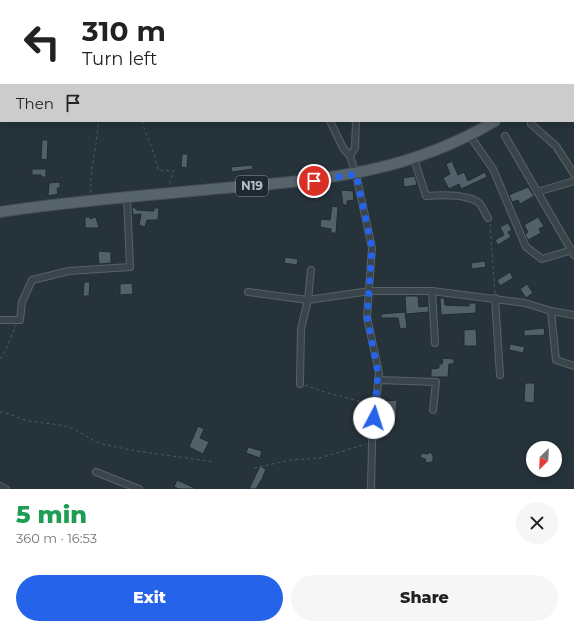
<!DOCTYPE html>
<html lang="en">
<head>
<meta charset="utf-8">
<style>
  :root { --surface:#fff; --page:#f6f6f6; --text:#222; --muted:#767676; --accent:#2563eb }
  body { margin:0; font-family:Montserrat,sans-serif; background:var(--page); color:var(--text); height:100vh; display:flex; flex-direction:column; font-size:15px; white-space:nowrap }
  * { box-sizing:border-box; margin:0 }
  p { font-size:13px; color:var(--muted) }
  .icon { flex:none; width:22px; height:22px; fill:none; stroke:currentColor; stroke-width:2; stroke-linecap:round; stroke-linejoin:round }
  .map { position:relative; height:489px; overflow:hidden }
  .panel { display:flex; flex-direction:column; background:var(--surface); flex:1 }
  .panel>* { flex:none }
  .top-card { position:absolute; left:0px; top:0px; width:574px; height:122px; box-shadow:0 2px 10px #0003; background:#fff; color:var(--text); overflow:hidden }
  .needle { width:26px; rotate:204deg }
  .tools { position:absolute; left:526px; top:441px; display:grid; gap:8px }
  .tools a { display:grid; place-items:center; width:36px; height:36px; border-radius:50%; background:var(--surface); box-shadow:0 2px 10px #0003; font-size:20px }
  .pin { position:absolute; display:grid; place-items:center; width:34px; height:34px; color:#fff; margin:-17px; border:2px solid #fff; border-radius:50%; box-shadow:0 1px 4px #0007 }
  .me { position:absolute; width:44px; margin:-22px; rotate:5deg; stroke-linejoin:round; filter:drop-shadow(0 0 3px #0008) }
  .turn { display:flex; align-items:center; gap:14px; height:84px; padding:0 16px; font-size:18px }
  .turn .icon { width:52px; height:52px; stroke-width:2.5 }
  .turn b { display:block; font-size:28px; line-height:34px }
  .then { display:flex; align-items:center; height:38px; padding:0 16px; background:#0003; gap:8px; font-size:15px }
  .round { display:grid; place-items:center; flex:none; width:42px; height:42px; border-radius:21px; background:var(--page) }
  .head { display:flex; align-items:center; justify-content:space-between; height:68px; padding:0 16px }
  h1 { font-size:24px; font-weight:800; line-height:30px; color:#1e9e55 }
  .button { display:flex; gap:8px; margin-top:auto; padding:8px 16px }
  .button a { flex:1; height:46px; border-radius:24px; background:var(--accent); color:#fff; font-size:16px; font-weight:800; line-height:46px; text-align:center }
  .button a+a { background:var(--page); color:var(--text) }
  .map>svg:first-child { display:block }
  .building { fill:#516069; stroke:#202b32 }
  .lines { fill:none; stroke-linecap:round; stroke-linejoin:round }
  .service-casing { stroke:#576269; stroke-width:5 }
  .minor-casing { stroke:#576269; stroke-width:8 }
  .primary-casing { stroke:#455057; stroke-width:12 }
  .path { stroke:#495d5b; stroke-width:1; stroke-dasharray:3 3; stroke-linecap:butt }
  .service { stroke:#39444b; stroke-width:3 }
  .minor { stroke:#39444b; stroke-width:6 }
  .primary { stroke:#57646b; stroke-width:10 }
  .route { stroke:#2563eb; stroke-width:7; stroke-dasharray:0 12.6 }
  .labels { text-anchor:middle; stroke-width:3; stroke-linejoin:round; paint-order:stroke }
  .shield { fill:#1e2930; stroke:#88929a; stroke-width:1 }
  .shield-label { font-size:12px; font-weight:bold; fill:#b5bfc7 }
</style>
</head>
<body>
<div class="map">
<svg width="574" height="489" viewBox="0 0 574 489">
  <rect width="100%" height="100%" fill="#26333b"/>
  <path class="building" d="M42 140H48L47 160 41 159Z
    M182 154H188L187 168 181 167Z
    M452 161 458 175 464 172 468 181 485 172 487 177 461 189 459 184 449 189 443 178 450 174 446 164Z
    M252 165 253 169 232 172 231 167Z
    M32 169H46V177H42L41 175H32Z
    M415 176 417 185 404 187 403 178Z
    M60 182V188H57L58 194 48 196 49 183Z
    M528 187 534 196 520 204 518 200 512 202 509 195Z
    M341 190 353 191 354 200 347 201V205H343Z
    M132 206 137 210 154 211V208H159L158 220H147L145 227 139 225 141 214 133 215Z
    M332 206 338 207 336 233H331V229L320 227 321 219 330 220Z
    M85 217H90V219L96 217 99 228H85Z
    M538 217 544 226 539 229 541 233 528 240 525 234 528 232 524 225Z
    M508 223 512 230 508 232 511 237 498 245 495 240 504 235 500 227Z
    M98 251 111 252V263L99 264Z
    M285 257 298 259 297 265 284 263Z
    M485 261 486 267 472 269 471 263Z
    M510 272 513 278 500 286 497 280Z
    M84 282H90L89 296H83Z
    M132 283 133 294 120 295V284Z
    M527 284 533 293 526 298 520 289Z
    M405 296H418L419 307 428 306 429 312 406 314Z
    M440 298H444L445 305 469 306V303H476V313L441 315Z
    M405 312 407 328 400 329 398 318H381V314Z
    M544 328 545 335 524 336V330Z
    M476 329 477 346H464V330Z
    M510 344 525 347 523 353 509 350Z
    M443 358 454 359V364H449L448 377H431V369L439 368V364H442Z
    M525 383H535L534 403 524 402Z
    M381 398H385V401L397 400 395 426H387L388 413H386V408H380Z
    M198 426 204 429 200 438 209 442 203 454 189 447Z
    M248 447 262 451 260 458 246 453Z
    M430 452 433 455V462L426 463 425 459 420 457 422 453 428 454Z
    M260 466 266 469 262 479 256 489H249Z
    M177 480 197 489H179L174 487Z"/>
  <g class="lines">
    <defs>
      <path id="service" d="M300 1 302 0"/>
      <path id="minor" d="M75 0 77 1
        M135 0 136 1
        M351 0 352 1
        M108 1V0
        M493 1 496 0
        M330 121 343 148 350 156 356 174 372 248 367 317 379 373 372 443 371 489
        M531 121V124L556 146 574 174
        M470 136 493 169 526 247 542 259 572 250
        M505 136 574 255
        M350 156 355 148 356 121
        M414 159 426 196C440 195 470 194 480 204 483 207 485 214 488 218
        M537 192 574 181
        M432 291 435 343
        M248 292 308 300 370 291H432L525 303 551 311 574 315
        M495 298 500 375
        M551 311 556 360 574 366
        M0 320H20L22 302 32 280 69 271 130 267 127 197
        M378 380 436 382 433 410
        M300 384 301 329 308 300 311 270
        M96 472 139 489
        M0 486 6 489"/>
      <path id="primary" d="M573 64 574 63
        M0 212C71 201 142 196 213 189 317 180 403 176 495 121"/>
    </defs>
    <use href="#service" class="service-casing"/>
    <use href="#minor" class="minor-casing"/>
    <use href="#primary" class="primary-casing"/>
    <path class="path" d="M285 0 286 1
      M47 1 49 0
      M553 1V0
      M0 26H1
      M142 121C147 138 155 153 158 170L174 171 169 185
      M91 193C89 169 98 145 98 121
      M490 224 495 293
      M0 359 6 350 16 325
      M305 385 321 391 369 404
      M0 412C10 413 19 419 29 421 45 424 61 423 76 430 86 435 93 442 103 444 139 453 177 456 214 462
      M254 468 291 460 320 458 366 444"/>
    <use href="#service" class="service"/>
    <use href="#minor" class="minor"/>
    <use href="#primary" class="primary"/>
  </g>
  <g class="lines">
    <path class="route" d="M314 181 356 174 372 248 367 317 378 373 374 418"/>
  </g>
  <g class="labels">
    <rect class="shield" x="236" y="176" width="32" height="20" rx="3"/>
    <g class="shield-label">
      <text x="252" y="190">N19</text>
    </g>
  </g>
</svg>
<div class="tools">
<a><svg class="needle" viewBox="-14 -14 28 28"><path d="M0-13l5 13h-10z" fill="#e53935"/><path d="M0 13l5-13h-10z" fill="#767676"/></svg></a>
</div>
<div class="pin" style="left:314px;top:181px;background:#d93025"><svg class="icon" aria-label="arrive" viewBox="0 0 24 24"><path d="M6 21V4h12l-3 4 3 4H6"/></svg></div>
<svg class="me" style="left:374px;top:418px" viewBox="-20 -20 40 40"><circle r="19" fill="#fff"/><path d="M0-13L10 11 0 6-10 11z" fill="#2563eb"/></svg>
<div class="top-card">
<div class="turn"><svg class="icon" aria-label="left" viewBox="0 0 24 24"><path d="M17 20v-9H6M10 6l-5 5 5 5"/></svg><div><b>310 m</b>Turn left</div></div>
<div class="then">Then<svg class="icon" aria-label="arrive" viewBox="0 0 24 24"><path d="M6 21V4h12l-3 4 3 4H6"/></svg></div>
</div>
</div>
<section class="panel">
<div class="head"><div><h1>5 min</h1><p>360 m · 16:53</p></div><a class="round"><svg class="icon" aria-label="close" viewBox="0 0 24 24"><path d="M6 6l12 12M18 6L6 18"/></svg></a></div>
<div class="button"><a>Exit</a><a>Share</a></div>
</section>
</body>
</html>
